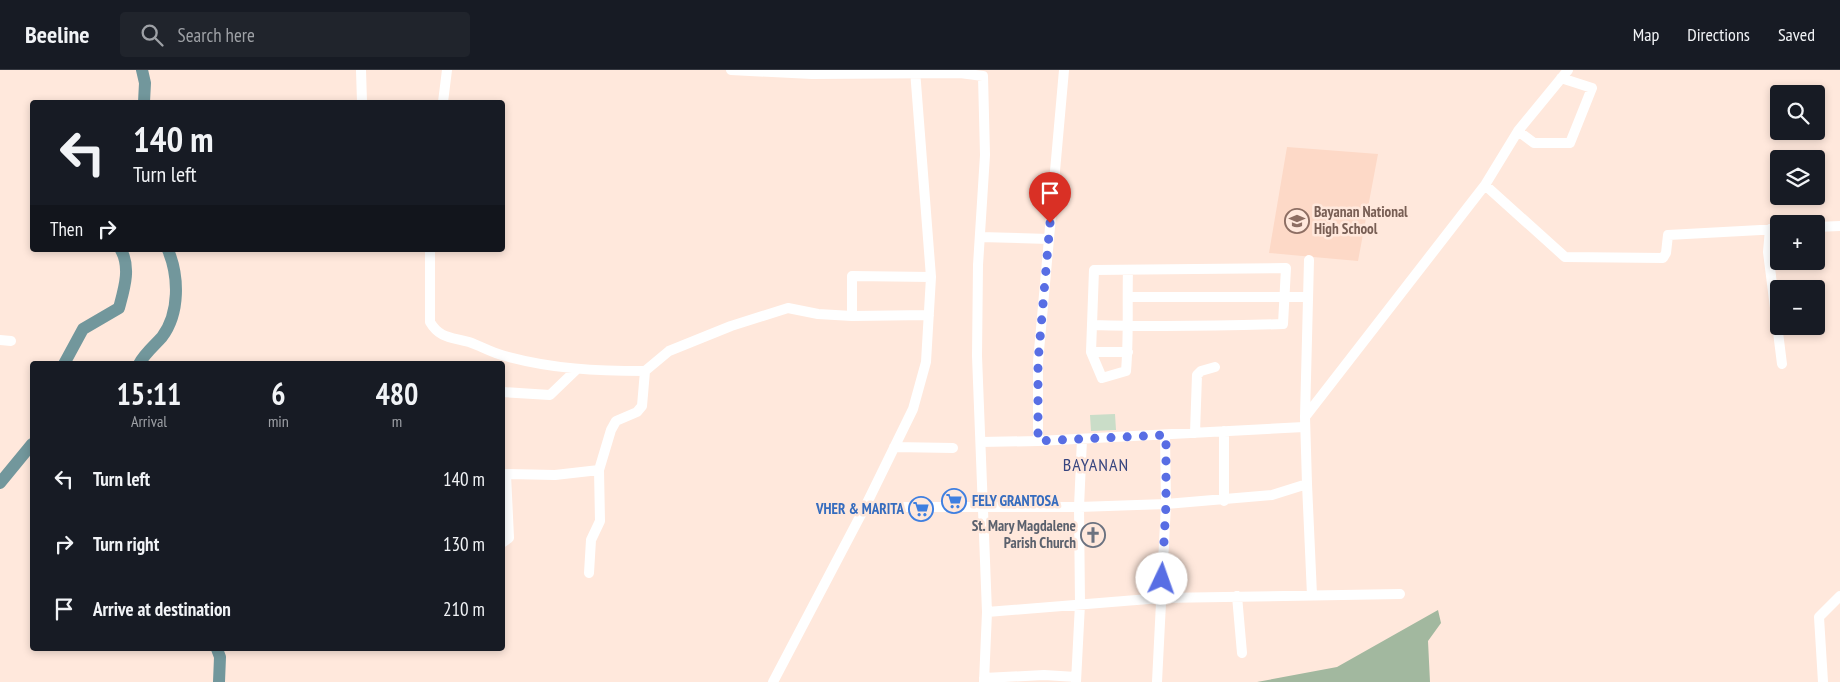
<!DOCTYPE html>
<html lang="en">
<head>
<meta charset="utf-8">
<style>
  :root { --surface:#171b24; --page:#20242c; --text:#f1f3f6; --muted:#9ea1a6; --line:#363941 }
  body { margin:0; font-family:"PT Sans Narrow",sans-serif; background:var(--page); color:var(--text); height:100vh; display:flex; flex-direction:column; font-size:19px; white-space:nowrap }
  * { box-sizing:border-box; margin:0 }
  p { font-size:16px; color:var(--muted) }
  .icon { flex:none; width:28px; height:28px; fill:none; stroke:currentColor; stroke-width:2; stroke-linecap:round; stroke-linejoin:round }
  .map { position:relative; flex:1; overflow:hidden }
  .sheet { position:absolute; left:30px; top:291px; width:475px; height:290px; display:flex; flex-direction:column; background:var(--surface); border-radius:5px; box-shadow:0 2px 8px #0003 }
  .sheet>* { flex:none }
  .banner { position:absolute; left:30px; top:30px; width:475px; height:152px; border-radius:5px; box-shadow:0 2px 8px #0003; background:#171b24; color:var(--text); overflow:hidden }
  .buttons { position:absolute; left:1770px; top:15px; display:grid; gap:10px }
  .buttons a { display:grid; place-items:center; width:55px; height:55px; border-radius:5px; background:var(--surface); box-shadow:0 2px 8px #0003; font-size:25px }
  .pin { position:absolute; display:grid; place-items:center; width:42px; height:42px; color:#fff; margin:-51px -21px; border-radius:50% 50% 50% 0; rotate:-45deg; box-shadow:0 0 5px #0007 }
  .pin .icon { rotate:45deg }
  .me { position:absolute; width:55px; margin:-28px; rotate:3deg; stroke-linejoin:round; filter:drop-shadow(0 0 4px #0008) }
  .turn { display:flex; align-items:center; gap:18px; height:105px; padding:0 20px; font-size:22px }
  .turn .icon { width:65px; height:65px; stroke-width:2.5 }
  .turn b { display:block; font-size:35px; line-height:42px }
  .then { display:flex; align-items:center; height:48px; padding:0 20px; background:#0003; gap:10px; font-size:19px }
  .eta { display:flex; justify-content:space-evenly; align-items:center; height:85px; text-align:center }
  .eta b { font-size:30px; font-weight:700; line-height:35px }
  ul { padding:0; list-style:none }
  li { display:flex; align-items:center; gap:15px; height:65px; padding:0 20px }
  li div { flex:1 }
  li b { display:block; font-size:19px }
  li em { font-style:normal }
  header { display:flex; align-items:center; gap:30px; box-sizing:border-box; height:70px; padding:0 25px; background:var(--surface); border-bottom:1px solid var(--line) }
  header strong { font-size:24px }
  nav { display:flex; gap:28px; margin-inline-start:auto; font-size:18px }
  .search { width:350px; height:45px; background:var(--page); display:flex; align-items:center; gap:12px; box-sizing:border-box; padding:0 18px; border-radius:5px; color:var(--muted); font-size:19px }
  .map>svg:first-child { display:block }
  .built { fill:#fdd9c7 }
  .green { fill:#caddc8 }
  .forest { fill:#a2b89f }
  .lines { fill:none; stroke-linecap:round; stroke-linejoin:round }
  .river { stroke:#72979c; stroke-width:12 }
  .minor { stroke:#fff; stroke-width:10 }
  .route { stroke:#586ee4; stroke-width:9; stroke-dasharray:0 16.2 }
  .labels { text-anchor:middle; stroke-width:5; stroke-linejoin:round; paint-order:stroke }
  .education-label { font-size:15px; font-weight:bold; fill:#785e54; stroke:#ffe8dc; text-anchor:start }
  .shop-label { font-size:15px; font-weight:bold; fill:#366cbe; stroke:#ffe8dc; text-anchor:start }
  .worship-label { font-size:15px; font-weight:bold; fill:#5b616d; stroke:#ffe8dc; text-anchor:end }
  .quarter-label { font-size:18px; letter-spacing:1px; fill:#36447f; stroke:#ffe8dc }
</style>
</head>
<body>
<header>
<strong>Beeline</strong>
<div class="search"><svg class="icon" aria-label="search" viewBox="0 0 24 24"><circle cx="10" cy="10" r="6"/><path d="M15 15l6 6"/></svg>Search here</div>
<nav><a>Map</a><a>Directions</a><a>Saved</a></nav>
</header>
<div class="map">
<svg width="1840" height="612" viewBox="0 0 1840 612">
  <rect width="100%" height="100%" fill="#ffe8dc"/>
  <path class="built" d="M1287 77 1378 84 1358 191 1269 183Z"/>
  <path class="green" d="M1115 344 1116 360 1091 361 1090 345Z"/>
  <path class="forest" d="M1438 540 1441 553 1428 571 1430 612H1257L1337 597Z"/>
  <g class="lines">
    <path class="river" d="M142 0 145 13 144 32
      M64 294 83 259 119 238C124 219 131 198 121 180
      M139 294C145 283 154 276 162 267 180 243 179 206 168 180
      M0 413 32 374
      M217 579 220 587 219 612"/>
    <path class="minor" d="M361 0 362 32
      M731 0 812 4 960 3
      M961 0 960 3 983 6 985 85 978 195 977 286 987 542 984 612
      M443 32 447 0
      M1518 61 1534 73H1570L1592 18 1561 8
      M1485 115 1565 187 1663 188 1666 183 1668 165 1779 159
      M1816 157 1840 156
      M1770 159 1768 182 1782 294
      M980 167 1049 169
      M430 180V252C440 269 452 267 469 272 481 276 492 283 505 286 553 299 596 301 645 301
      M1128 227H1308
      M852 246V206L931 207
      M1093 255C1156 257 1219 256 1283 254L1286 198 1094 200 1091 282 1102 308 1126 301C1129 267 1127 234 1128 200
      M0 270 11 271
      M1091 282H1128
      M502 322 550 325 576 300
      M1305 347 1309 190
      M1224 361V431
      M1195 363 1197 305 1201 301 1215 297
      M1038 371V292L1064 0
      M981 372 1038 371 1304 357
      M894 377 953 378
      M1307 414 1312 525
      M865 437H1079L1166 434 1272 425 1307 414 1305 347 1485 115 1518 61 1568 0
      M502 473 509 468 506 404 555 405 599 400 611 360 616 351 637 342 642 336 645 301 669 281 731 256 788 238 818 244 852 246 929 245
      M589 503 591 470 600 451 599 400
      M1237 526 1242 583
      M987 542 1161 528 1400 524
      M984 608 1044 605 1076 607
      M773 612 865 437 913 339 926 292 931 207 915 0
      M1076 612 1080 534 1079 437 1082 369
      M1157 612 1166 434 1165 365
      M1823 612 1819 547 1840 526"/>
  </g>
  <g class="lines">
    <path class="route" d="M1050 153 1038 292V371L1166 365V434L1162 509"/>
  </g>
  <defs>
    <symbol id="school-ring" viewBox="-11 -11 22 22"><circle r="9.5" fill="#ffe8dc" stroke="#8d6e63" stroke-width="1.5"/><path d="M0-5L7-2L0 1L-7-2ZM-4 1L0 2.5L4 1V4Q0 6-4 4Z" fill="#8d6e63"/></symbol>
    <symbol id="supermarket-ring" viewBox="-11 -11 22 22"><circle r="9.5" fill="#ffe8dc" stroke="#3f7fe0" stroke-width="1.5"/><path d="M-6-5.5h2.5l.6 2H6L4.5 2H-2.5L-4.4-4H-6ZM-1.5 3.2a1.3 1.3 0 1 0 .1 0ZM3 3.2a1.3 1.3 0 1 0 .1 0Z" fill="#3f7fe0"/></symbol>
    <symbol id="church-ring" viewBox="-11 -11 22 22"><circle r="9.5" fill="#ffe8dc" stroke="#6b7280" stroke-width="1.5"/><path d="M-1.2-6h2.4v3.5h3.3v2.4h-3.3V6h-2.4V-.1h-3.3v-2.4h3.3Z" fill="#6b7280"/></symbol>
  </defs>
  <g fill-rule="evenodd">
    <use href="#school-ring" x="1283" y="137" width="28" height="28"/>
    <use href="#supermarket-ring" x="940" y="417" width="28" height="28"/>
    <use href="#supermarket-ring" x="907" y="425" width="28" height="28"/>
    <use href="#church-ring" x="1079" y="451" width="28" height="28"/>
  </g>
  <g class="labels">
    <g class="education-label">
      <text x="1314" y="147">Bayanan National<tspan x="1314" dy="17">High School</tspan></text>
    </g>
    <g class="shop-label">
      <text x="972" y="436">FELY GRANTOSA</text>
      <text x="904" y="444" text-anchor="end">VHER &amp; MARITA</text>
    </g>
    <g class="worship-label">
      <text x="1076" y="461">St. Mary Magdalene<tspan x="1076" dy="17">Parish Church</tspan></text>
    </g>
    <g class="quarter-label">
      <text x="1096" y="401">BAYANAN</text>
    </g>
  </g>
</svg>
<div class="buttons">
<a><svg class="icon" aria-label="search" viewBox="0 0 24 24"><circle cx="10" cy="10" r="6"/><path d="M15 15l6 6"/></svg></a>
<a><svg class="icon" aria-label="layers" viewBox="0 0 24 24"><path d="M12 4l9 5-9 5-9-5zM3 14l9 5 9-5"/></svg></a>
<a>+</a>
<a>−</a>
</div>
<div class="pin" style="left:1050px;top:153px;background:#d93025"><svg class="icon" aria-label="arrive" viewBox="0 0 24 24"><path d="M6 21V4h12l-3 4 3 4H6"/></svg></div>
<svg class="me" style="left:1162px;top:509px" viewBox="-20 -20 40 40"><circle r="19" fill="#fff"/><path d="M0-13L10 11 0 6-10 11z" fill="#586ee4"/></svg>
<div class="banner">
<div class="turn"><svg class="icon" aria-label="left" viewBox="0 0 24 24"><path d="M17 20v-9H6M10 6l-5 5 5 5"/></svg><div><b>140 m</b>Turn left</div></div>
<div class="then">Then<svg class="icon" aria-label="right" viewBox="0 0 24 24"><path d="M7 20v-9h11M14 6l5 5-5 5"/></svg></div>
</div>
<section class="sheet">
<div class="eta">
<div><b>15:11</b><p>Arrival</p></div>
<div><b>6</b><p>min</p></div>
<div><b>480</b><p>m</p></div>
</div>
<ul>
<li><svg class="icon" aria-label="left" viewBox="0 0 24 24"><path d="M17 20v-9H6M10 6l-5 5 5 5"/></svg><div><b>Turn left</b></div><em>140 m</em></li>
<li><svg class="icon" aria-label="right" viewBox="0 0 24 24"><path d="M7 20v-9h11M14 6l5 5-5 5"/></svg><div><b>Turn right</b></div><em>130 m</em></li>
<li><svg class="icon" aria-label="arrive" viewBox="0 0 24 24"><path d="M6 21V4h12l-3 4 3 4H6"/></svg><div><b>Arrive at destination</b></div><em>210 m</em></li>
</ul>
</section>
</div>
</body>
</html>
